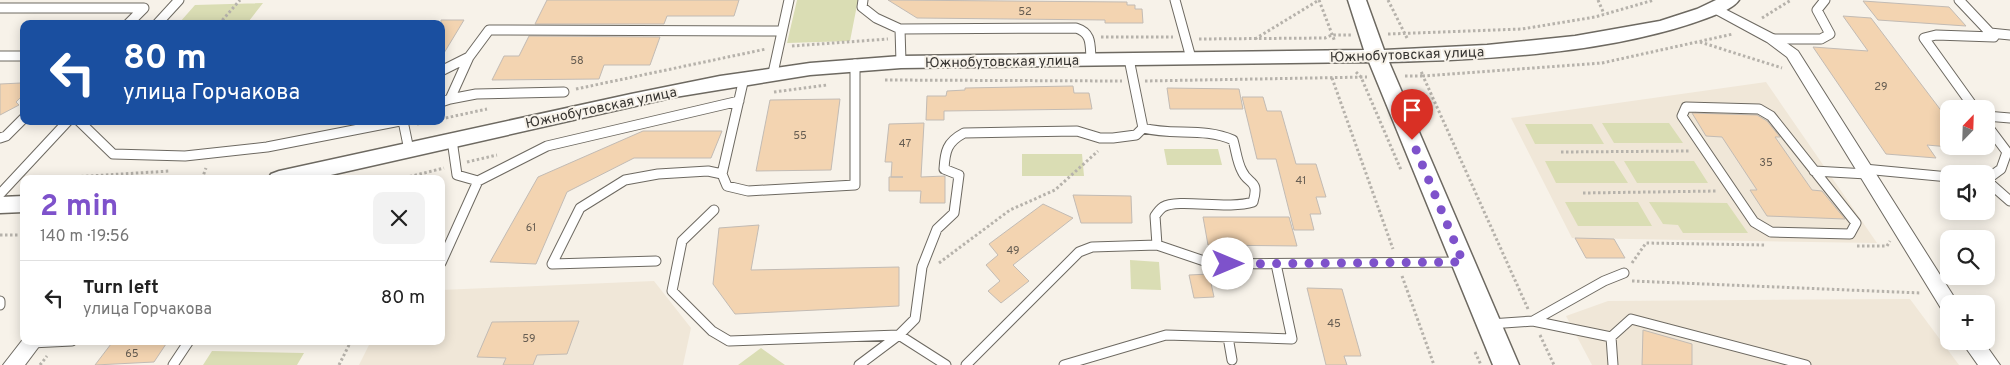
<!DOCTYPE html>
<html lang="en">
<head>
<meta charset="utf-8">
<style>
  :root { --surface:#fff; --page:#f2f2f2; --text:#222; --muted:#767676; --line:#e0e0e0; --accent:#7e52cb }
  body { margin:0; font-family:Overpass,sans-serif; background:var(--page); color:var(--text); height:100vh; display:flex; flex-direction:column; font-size:19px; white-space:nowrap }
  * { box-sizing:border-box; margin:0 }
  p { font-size:16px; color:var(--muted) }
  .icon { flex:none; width:28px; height:28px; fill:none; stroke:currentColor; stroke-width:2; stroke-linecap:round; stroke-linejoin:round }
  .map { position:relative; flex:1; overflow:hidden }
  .sheet { position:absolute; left:20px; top:175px; width:425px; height:170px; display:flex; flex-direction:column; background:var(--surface); border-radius:10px; box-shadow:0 2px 12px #0003 }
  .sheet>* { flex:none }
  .top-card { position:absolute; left:20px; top:20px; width:425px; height:105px; border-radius:10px; box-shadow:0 2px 12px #0003; background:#1a4fa0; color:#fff; overflow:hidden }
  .needle { width:32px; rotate:23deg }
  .buttons { position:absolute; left:1940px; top:100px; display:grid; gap:10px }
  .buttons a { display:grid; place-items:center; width:55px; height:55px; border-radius:10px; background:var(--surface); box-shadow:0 2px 12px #0003; font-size:25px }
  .pin { position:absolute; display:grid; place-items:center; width:42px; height:42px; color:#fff; margin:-51px -21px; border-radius:50% 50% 50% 0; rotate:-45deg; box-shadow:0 0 5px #0007 }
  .pin .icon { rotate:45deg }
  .me { position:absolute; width:55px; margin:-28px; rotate:90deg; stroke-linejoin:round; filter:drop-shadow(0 0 4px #0008) }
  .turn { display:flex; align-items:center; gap:18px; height:105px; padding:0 20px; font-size:22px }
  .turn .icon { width:65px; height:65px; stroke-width:2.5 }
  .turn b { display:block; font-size:35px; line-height:42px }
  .round { display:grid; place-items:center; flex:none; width:52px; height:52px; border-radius:10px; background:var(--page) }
  .headline { display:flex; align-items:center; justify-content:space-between; height:85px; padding:0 20px }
  h1 { font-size:30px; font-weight:700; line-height:38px; color:var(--accent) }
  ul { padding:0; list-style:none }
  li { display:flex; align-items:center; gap:15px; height:75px; padding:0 20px; border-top:1px solid var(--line) }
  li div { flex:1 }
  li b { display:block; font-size:19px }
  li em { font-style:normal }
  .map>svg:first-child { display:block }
  .built { fill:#f0e7d8 }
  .green { fill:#daddb4 }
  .building { fill:#f3d4b1; stroke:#c2bbb4 }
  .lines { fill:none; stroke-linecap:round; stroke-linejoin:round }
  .service-casing { stroke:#6d6961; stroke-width:11 }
  .minor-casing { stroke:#6d6961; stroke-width:2 }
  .tertiary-casing { stroke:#6d6961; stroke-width:3 }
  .path { stroke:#b6b2ab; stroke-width:3; stroke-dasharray:2.5 2.5; stroke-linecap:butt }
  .service { stroke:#fff; stroke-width:9 }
  .minor { fill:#fff; fill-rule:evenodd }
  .tertiary { fill:#fff; fill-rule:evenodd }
  .route { stroke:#7e52cb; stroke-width:9; stroke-dasharray:0 16.2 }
  .labels { text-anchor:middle; stroke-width:4; stroke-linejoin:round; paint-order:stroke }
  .number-label { font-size:11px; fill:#665d52 }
  .street-label { font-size:14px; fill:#373532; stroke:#f7f2e9 }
</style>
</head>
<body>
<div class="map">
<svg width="2010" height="365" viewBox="0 0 2010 365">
  <rect width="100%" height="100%" fill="#f7f2e9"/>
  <path class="built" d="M1766 82 1877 243 1572 238 1511 118Z
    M654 281 691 328 683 365H359L371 341H441V290Z
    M1910 299 1959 365H1592L1566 316 1608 301Z"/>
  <path class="green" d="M797 0H858L850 41 787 43Z
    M263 3 249 21 180 22 195 5Z
    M1602 123H1669L1683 143H1614Z
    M1525 124H1592L1604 144H1535Z
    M1164 149H1218L1222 165H1167Z
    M1022 154H1082L1084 176H1022Z
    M1545 161H1614L1628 183H1556Z
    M1624 161H1694L1708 183H1637Z
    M1565 202H1638L1652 226H1578Z
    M1649 202 1727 203 1748 233H1683L1678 225 1663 224Z
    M1130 260 1159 262 1161 290 1131 289Z
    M761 348 785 365H738Z
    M212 351 304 353 297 365H203Z"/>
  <path class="building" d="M547 0H739L734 16H667L664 24H535Z
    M888 0 1127 2V5H1135V9H1142L1143 23H1105V20L917 18Z
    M1863 1 1949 7 1966 26 1878 20Z
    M1843 16 1871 18 1949 121V147L1927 145 1936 158 1886 154 1813 47 1868 51Z
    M441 20H464L441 58Z
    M529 36 660 37 650 65H604L599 79 492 80 504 56H519Z
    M21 83 23 95 16 102 19 105 0 115V84Z
    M1073 86 1074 93H1089L1092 109 944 111V120H926L927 96H946L947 91 965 90V88Z
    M1167 88 1239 89 1243 109H1170Z
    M1242 97H1263L1267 111H1281L1296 164H1316L1326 197H1316L1321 214H1310L1314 230H1294L1276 159H1257Z
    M840 99 831 170 756 171 770 100Z
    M1692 113 1757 115 1767 121 1780 137H1775L1812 190 1822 191 1845 219 1767 216 1750 190H1757L1722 137 1706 136Z
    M924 123 921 177 945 176V203H920L921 191H889V177H903H891L892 162H885L889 124Z
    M643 131H722L711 158H634L567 192 536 264 490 262 538 177Z
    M1073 195 1131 196 1132 223H1081Z
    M1043 204 1073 218 1013 265 1029 281 1001 303 988 291 1000 281 986 265 998 255 989 244Z
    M1203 217H1289L1297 246 1208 245Z
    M759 225 751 270 899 267V306L735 314 713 284 719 228Z
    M1575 238 1614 239 1625 258H1586Z
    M1209 274 1214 297 1194 298 1189 275Z
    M1307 288 1342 289 1361 356H1344L1347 365H1326Z
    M579 321 567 354 537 355 533 365H503L506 358 477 357 492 322Z
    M1643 330 1692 344V365H1642Z
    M143 341H168L154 362 95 365 111 344H141Z"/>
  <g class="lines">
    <defs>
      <path id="service" d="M863 0 862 7 876 18 900 29
        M1175 0 1191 58
        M1959 0 1994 37 1936 35 1924 38 1975 109
        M0 8H144L128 24
        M157 24 179 0
        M1990 33 2010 35
        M1772 39H1821L1830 34 1817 10 1825 0
        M0 56H24
        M1129 59 1143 128C1173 136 1204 127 1233 140 1236 150 1237 162 1242 171 1248 185 1260 179 1253 202 1228 210 1178 198 1163 207 1160 209 1157 213 1155 216L1157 245
        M901 62 900 29 1076 28C1092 33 1090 44 1091 59
        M441 71 469 57 489 30 782 31
        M773 73 789 0
        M744 78 722 174 727 186 748 191 855 185V64
        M450 99 476 94 564 92
        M441 102 450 99 469 57
        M1686 107 1759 109 1771 116 1856 223 1850 234 1771 232 1754 222 1682 116Z
        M1986 116 2010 118
        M79 121 113 154 185 156 267 147 400 121
        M403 121 409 150
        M1986 124 2007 152 2001 169 1986 180 2010 201
        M0 138 6 136 24 118
        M452 140 457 175 478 181
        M1864 169 1949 177
        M1814 171 1867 174
        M0 194 68 121
        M714 210 682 241 672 291 712 331 729 341 899 335 915 319 922 267 937 229 954 213 959 175 944 169C945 151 947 142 964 133L1077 131 1100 138H1113L1136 135 1143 128
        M656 261 552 264 580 208 625 180 658 174 708 171 722 174
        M441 263 478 181 547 146 739 101
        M0 301V305
        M1533 321 1604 281 1624 273
        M1490 324 1533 321 1611 337
        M1228 337 1232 360
        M31 343 72 341
        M173 365 189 341
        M859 365 899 335 946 365
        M966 365 1079 252 1092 247 1157 245 1213 264 1463 262
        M1064 365 1166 335 1292 339 1276 264
        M1613 365 1611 337 1631 319 1806 365"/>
      <path id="minor" d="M1715 4 1777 36 1798 51 1956 300 1958 304H1949V312L1942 310 1787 57 1767 42 1710 11 1708 8Z
        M24 338V341H43L25 365H3Z
        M1961 341H1983L2000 365H1978Z"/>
      <path id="tertiary" d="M1348 0H1366L1384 50 1487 45 1575 36 1660 21 1697 9 1716 0H1739C1733 9 1717 14 1707 18 1613 53 1488 60 1389 62L1519 365H1493L1369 62 901 68 810 75 675 97 313 179H268L271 174 279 171 631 94 720 76 810 63 901 56 1364 50Z
        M24 196V212L0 213V197Z"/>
    </defs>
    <use href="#service" class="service-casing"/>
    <use href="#minor" class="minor-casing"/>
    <use href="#tertiary" class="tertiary-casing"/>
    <path class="path" d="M1319 0 1335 42
      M1388 0 1408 40
      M1598 0 1604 14
      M1762 18 1791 0
      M219 24 240 0
      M1388 34 1522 29 1595 17 1654 0
      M1101 37H1173
      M1199 39 1325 38 1332 35H1352
      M1255 39 1319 0
      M1700 42 1782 68
      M792 46 888 39
      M1356 72 1361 77 1401 170
      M1405 76H1423L1421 71
      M1332 78 1393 249
      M885 80 1122 81
      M1145 81 1367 77
      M576 89 766 49
      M774 92 827 85
      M441 119 487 109
      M417 124 430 121
      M1561 152 1690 151
      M467 162 497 155
      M41 179 170 171
      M202 179 206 168
      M400 179 444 168
      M1583 193 1717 191
      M0 235H24
      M1857 246H1887L1890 241
      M939 263 1010 210 1055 190 1098 151
      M1632 263 1646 243 1766 245
      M1402 276 1434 365
      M1632 281 1921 293
      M1528 309 1423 76 1602 63 1733 34
      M1943 321 1949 328
      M1540 335 1554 365
      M1475 352 1481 365
      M40 365 47 356
      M339 365 351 341"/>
    <use href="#service" class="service"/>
    <use href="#minor" class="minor"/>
    <use href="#tertiary" class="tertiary"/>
  </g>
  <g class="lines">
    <path class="route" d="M1228 264 1463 262 1412 140"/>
  </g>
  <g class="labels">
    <g class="number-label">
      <text x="1025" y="15">52</text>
      <text x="577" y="64">58</text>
      <text x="1881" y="90">29</text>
      <text x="800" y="139">55</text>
      <text x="905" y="147">47</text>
      <text x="1766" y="166">35</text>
      <text x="1301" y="184">41</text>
      <text x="531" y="231">61</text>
      <text x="1013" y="254">49</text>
      <text x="1334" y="327">45</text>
      <text x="529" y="342">59</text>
      <text x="132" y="357">65</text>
    </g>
    <g class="street-label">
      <text transform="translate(1407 54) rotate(-2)" y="5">Южнобутовская улица</text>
      <text transform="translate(1002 61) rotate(-1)" y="5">Южнобутовская улица</text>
      <text transform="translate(601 107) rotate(-12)" y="5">Южнобутовская улица</text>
    </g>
  </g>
</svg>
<div class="buttons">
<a><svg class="needle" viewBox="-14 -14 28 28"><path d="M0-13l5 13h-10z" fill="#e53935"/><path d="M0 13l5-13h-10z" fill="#767676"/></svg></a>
<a><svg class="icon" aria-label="sound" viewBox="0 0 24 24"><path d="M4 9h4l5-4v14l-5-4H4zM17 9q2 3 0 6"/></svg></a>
<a><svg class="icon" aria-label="search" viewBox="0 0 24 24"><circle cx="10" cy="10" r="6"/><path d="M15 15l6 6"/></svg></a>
<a>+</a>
</div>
<div class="pin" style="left:1412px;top:140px;background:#d93025"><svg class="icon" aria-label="arrive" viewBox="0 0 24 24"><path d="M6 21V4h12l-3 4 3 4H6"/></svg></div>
<svg class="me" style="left:1228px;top:264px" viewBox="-20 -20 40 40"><circle r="19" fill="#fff"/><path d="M0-13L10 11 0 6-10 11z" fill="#7e52cb"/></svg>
<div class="top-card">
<div class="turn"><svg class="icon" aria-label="left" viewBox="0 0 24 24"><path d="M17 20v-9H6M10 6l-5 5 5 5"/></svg><div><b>80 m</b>улица Горчакова</div></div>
</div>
<section class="sheet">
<div class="headline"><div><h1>2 min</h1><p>140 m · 19:56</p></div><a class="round"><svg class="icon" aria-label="close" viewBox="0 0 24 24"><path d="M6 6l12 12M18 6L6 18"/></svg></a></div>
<ul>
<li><svg class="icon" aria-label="left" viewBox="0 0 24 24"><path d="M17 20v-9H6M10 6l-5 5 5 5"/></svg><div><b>Turn left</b><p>улица Горчакова</p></div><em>80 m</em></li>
</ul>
</section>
</div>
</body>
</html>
